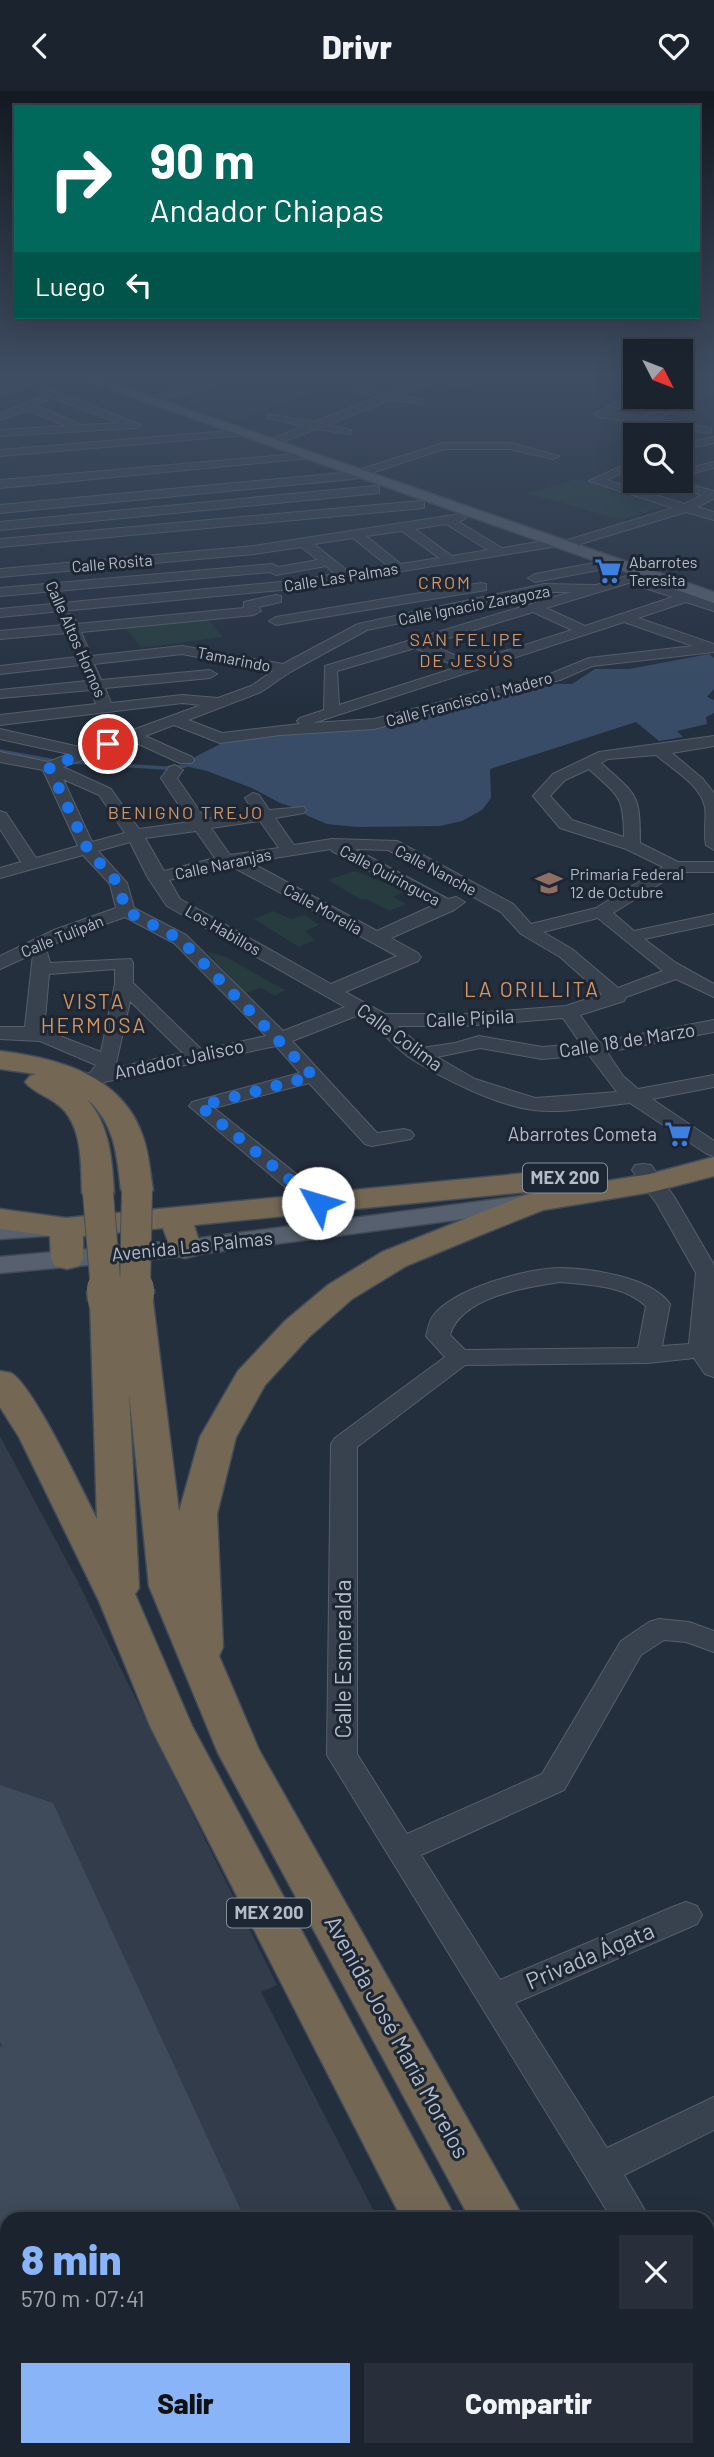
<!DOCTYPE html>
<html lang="es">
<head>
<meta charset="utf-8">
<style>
  :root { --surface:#1b232e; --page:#282f3a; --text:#f1f3f6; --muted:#a0a4aa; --line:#39404a; --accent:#8ab4f8 }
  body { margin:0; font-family:Barlow,sans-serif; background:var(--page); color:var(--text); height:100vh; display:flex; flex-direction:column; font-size:26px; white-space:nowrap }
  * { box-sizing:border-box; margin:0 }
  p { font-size:23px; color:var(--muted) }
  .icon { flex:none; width:38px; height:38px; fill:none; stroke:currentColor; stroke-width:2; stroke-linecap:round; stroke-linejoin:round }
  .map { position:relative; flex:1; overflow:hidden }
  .panel { position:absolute; left:0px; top:2121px; width:714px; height:245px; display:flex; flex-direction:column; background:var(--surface); border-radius:21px 21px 0 0; box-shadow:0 7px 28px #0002,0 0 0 2px var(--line) }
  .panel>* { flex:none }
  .banner { position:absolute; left:14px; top:14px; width:686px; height:214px; border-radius:0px; box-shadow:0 7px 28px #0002,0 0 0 2px var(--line); background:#00695c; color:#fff; overflow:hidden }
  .needle { width:46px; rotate:132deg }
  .tools { position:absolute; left:623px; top:248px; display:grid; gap:14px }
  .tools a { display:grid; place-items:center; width:70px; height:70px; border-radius:0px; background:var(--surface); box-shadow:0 7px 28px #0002,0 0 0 2px var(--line); font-size:35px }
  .pin { position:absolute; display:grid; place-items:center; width:60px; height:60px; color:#fff; margin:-30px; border:4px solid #fff; border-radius:50%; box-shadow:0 2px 7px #0007 }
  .me { position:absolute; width:77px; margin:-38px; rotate:309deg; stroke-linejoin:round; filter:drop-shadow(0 0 5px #0008) }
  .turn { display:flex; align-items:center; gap:24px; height:147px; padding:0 21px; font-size:32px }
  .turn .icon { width:91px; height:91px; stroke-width:2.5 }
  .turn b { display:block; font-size:49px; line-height:60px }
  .then { display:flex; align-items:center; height:66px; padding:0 21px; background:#0003; gap:14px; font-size:26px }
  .round { display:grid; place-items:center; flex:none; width:74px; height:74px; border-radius:0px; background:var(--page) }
  .summary { display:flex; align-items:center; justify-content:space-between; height:119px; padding:0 21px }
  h1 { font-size:42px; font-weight:800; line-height:52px; color:var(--accent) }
  .primary-button { display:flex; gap:14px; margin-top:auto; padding:14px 21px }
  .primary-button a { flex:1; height:80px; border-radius:0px; background:var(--accent); color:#111; font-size:28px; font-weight:800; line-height:80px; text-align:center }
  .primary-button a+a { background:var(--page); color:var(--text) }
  header { display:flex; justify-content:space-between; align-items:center; height:91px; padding:0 21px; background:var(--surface); font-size:32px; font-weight:800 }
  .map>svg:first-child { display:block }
  .airport { fill:#323c4b }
  .green { fill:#263c3f }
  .water { fill:#394c67 }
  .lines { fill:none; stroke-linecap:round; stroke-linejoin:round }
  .stream-far1 { stroke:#394c67; stroke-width:2.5 }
  .stream { stroke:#394c67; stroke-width:3.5 }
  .runway { fill:#3f4a5a; fill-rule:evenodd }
  .minor-casing { stroke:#565f6c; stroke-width:2 }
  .major-casing { stroke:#414a57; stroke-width:3 }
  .highway-casing { stroke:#434c59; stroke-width:3 }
  .minor { fill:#38414e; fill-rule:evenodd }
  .major { fill:#56606e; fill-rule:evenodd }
  .highway { fill:#746855; fill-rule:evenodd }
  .highway-bridge-far1-casing { stroke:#434c59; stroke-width:32; stroke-linecap:butt }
  .highway-bridge-casing { stroke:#434c59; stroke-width:41; stroke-linecap:butt }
  .highway-bridge-far1 { stroke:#746855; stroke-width:30 }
  .highway-bridge { stroke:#746855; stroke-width:38 }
  .route { stroke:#1a73e8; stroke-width:12; stroke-dasharray:0 21.6 }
  .labels { text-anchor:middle; stroke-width:6; stroke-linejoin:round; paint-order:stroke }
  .far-poi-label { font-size:16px; fill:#b4bcc9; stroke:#1d2633; text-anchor:start }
  .far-street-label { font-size:16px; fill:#b4bcc9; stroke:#1d2633 }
  .far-neighbourhood-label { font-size:18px; letter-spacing:2px; fill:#d59563; stroke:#1d2633 }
  .shield { fill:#1d2633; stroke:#878f9c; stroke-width:2 }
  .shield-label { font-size:18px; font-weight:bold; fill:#b4bcc9 }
  .street-label { font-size:19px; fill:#b4bcc9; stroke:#1d2633 }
  .poi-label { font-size:19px; fill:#b4bcc9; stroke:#1d2633; text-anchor:end }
  .neighbourhood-label { font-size:21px; letter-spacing:2px; fill:#d59563; stroke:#1d2633 }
  .near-street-label { font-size:23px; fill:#b4bcc9; stroke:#1d2633 }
</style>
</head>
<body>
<header><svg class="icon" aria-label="back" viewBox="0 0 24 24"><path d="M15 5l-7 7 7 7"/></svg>Drivr<svg class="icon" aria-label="heart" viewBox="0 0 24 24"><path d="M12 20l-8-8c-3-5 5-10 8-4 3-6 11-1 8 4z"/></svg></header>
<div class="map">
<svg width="714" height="2366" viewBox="0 0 714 2366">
  <rect width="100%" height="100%" fill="#242f3e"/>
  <path class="airport" d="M0 1345 77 1489 277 1894 261 1901 378 2128H7V2359H497L500 2366H0Z"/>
  <path class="green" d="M235 286 308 291 330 296 237 329 172 306Z
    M578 388 664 416 621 429 527 402Z
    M206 526 223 546 141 557 125 537Z
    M355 780 405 800 393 806 406 813 390 820 366 808 362 809 328 789Z
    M273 820 291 828 305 824 319 834 305 840 315 849 299 856 254 828Z
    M206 860 226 866 285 899 275 905 261 897 246 902Z"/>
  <path class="water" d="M709 563 714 567V598L707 606 714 609V622L706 626 707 633 677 640 683 646 659 650 636 631 490 678 491 707 482 719 462 730 440 735 357 736 327 733 306 724 302 719 280 712 252 697 207 680 185 675 195 666 230 648 452 619 466 612 490 610 532 593H572L595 578H629Z"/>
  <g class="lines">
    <path class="stream-far1" d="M681 293 714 298"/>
    <path class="stream" d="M0 660 55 670
      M69 671 165 677 185 675"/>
    <path class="runway" d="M0 1694 53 1712 245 2128H7V2200L0 2198V1955L2 1956 0 1950Z
      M26 2359H350L353 2366H29Z"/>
    <defs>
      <path id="minor" d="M34 286H50L0 305V298Z
        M154 286C167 286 185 294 193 293 207 292 218 286 232 286L196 300 145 312V308L180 297Z
        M429 286H452L468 292 463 295 439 290 401 304 422 309V313L390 309 327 334 351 339V343L316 338 274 354 264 352 303 335 267 327V323L314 331 378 306 354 301V297L389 302Z
        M615 286H635V291Z
        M710 296 714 297V301L656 328 711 337V341L707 342 599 326 594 323 635 301V306H639L610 321 642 326Z
        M40 298H48L141 334 136 337 0 345V339L67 335 27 319 0 329V322L42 306 47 309 37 315 82 334 119 332 40 302Z
        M241 339 247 342 245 344 0 365V359Z
        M714 346V352L681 359V353Z
        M443 352H510L559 365 553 368 510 358H444L353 388 0 422V414L352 381Z
        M307 362 313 365 311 367 0 397V389Z
        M635 369V376L606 389 685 413 702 404 657 390H677L714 400V408L697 416 714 421V429L686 421 564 458 558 455 291 498 0 526V518L291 490 335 483 326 475 276 484 270 481 0 505V497L272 473 278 476 318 469 301 456 254 463 0 486V478L254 455 460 423 466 427 459 431 502 457 556 448 561 451 673 417 589 390ZM446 433 488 459 452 465 415 438ZM402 440 439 467 401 473 366 445ZM353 447 388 475 349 481 314 453Z
        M714 371V377L681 385V379Z
        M375 395 379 396V402L0 439V431Z
        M420 410 424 411V417L0 456V448Z
        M615 468 620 469V475L535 491 528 487 535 483Z
        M647 479 652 480 656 492 714 512V520L686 511 638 527 714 553V561L592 575 560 589 374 638 280 644 220 652 174 634 145 645 192 666 194 669 192 672H180L132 650 63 676 111 698 139 738 190 731 161 687 169 676 175 674 183 679 177 687 205 728 254 721 245 707 253 702 259 704 269 719 304 716 306 719 304 722 275 727 294 754 332 748 397 750 513 813 531 833 596 817 663 776 626 758 560 737 533 705 553 683 599 661 714 645V655L672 662 703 688 714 702V759L706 754C703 741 707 728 705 716 700 693 672 678 656 664L608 668 601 672C637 705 640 701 640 752L678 771H714V781H679L613 822 634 840 714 823V833L644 848 676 872 714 893V906L676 888 626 906 624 910 580 924 599 951 714 929V941L607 961 623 985 638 998 714 984V996L652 1008 714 1050V1065L707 1063 630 1012C599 1015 564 1023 533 1019 496 1014 444 988 413 969 393 956 380 936 359 924L292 950 377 1042 404 1038 411 1040 414 1044 411 1048 372 1055 365 1053 309 992 214 1017 326 1107 329 1112 326 1117H310L189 1015 192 1011 300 982 276 955 80 996 73 994 70 990 73 986 90 982 96 974 40 950 0 948V936H25L33 863 0 878V865L54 839 116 817 110 793 83 764 0 787V777L21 771 0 738V720L6 722 36 767 78 755 43 679 0 671V661L48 671 69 663 0 648V638L84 657 201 614 182 612 0 634V624L96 613 91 599 0 607V599L87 590 81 574 0 583V575L77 566 67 542 0 548V540L64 534 61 527 68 523 73 524 77 533 244 517V511L276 504 281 505V511L258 516 261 520 254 524 81 541 91 565 182 555 283 573 358 533 544 493 596 494ZM642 488 645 497 673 506 585 535 546 517ZM544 501H571L325 575 324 619 300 627 297 630 300 633 222 642 188 629 261 601 290 581 367 539ZM533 521 572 539 471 571 429 553ZM624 531 693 555 589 567 550 583 374 628 313 632ZM415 557 458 576 339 614 337 580ZM182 563 273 580 251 595 218 607 182 604 111 612 105 597 210 587 217 583 210 579 101 589 94 573ZM589 678C618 705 624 704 624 746L572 729 550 705 565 689ZM63 688 99 704 125 742 92 751ZM260 730 279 757 230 764 211 737ZM196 740 215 767 164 780 145 747ZM130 751 148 787 167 815 345 916 283 940 186 844 134 817 127 792 98 760ZM331 758 332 760 434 814 377 840 250 771ZM355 758 388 759 501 821 521 843 560 866 602 903 566 915 463 923H385L345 901 418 870 421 866 418 862 391 847 454 819 465 811 456 806 448 808ZM231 775 397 865 331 893 180 808 169 789ZM125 826 174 852 266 945 202 959 133 892V872L131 868 50 872 47 861 40 860 66 847ZM598 827 663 880 618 897 572 858 543 841ZM115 878V893L101 961 44 939 49 883ZM130 910 183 962 115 977ZM563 927 581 953 542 956 479 945 455 952 422 957 398 935H463ZM480 957 542 968 589 964 617 1001 535 1007 475 988 437 966Z
        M481 492 486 493V499L276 534 269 530 276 526Z
        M643 1073 651 1074 675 1107 714 1174V1286L705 1283 694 1267 648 1272 465 1274 357 1356V1663L407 1743 542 1683 621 1550 649 1531 659 1528 689 1531 714 1540V1561L686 1551 664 1549 641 1564 564 1699 421 1764 500 1889 675 1815 686 1811 697 1815 702 1824 697 1833 515 1912 607 2057 714 2006V2039L624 2084 650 2128H612L327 1664 331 1353 335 1347 445 1266 426 1245C428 1239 429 1230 433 1225 454 1197 528 1177 561 1177 593 1178 651 1186 670 1213L662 1255 689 1253 696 1182 657 1113 632 1079 635 1074ZM560 1191C590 1194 623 1194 646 1215L638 1257 465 1259 450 1244C461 1206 526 1196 560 1191Z
        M707 2229 714 2232V2278L707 2275Z"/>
      <path id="major" d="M76 286H95L714 501V512Z
        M529 1104 538 1106 542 1112 538 1118 185 1165 0 1182V1166L185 1149Z
        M49 1130 59 1132 63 1138 59 1144 0 1148V1132Z"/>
      <path id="highway" d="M0 960C57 967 123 984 143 1046 149 1063 150 1081 153 1099L148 1106 137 1108 126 1106 121 1099C117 1065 115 1032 87 1008 110 1035 112 1068 114 1102L109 1109 98 1111 87 1109 82 1102C81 1073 83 1032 57 1013 47 1005 33 1001 25 991L30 985 36 983 0 978Z
        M714 1066V1085L652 1101 543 1119 478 1145 406 1175 352 1208 309 1246 265 1294 236 1346 217 1423 223 1556 219 1565 259 1659 524 2128H470L218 1662 149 1495 129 1302 139 1497 135 1503 192 1635 456 2128H402L150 1635 99 1510 19 1346 0 1316V1280C4 1281 7 1281 11 1282 33 1294 83 1401 97 1428L90 1209 95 1202 107 1199 119 1202 123 1196 135 1193 147 1196 152 1203 179 1421 200 1346 238 1280 285 1230 328 1194 382 1161 525 1104 566 1097 194 1134 201 1157 197 1164 185 1167 173 1164 163 1137 83 1145V1168L79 1175 67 1178 55 1175 51 1168 50 1145 0 1138V1118L66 1127 568 1078 579 1080 584 1087 579 1094 570 1096 650 1083Z
        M522 2359H581L584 2366H525Z
        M598 2359H657L660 2366H601Z"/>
    </defs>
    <use href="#minor" class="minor-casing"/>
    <use href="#major" class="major-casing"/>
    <use href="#highway" class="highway-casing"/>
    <use href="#minor" class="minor"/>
    <use href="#major" class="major"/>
    <use href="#highway" class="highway"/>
    <defs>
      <path id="highway-bridge-far1" d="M98 1102 106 1200
        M135 1200 137 1099"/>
      <path id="highway-bridge" d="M106 1198 107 1209
        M135 1203V1198"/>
    </defs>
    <use href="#highway-bridge-far1" class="highway-bridge-far1-casing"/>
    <use href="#highway-bridge" class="highway-bridge-casing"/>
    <use href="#highway-bridge-far1" class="highway-bridge-far1"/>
    <use href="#highway-bridge" class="highway-bridge"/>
  </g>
  <linearGradient id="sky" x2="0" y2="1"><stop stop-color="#141a22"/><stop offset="0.46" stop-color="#3f4d63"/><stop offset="1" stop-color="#3f4d63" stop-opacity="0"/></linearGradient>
  <rect width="714" height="618" fill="url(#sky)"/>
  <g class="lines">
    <path class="route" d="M108 653 49 676 88 759 118 792 126 820 180 848 313 985 200 1015 318 1112"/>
  </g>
  <defs>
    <symbol id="supermarket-bare" viewBox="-9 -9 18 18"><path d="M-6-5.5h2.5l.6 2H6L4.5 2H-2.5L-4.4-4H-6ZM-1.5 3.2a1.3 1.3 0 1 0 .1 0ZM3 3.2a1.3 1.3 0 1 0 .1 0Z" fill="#3f7fe0" stroke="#1d2633" stroke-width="2.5" paint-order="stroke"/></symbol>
    <symbol id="school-bare" viewBox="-9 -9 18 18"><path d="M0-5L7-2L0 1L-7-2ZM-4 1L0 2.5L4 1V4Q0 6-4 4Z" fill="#8d6e63" stroke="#1d2633" stroke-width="2.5" paint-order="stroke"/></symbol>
  </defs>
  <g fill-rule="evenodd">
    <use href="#supermarket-bare" x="589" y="461" width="38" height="38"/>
    <use href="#school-bare" x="530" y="773" width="38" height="38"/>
    <use href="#supermarket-bare" x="659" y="1024" width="38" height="38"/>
  </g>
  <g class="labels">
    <g class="far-poi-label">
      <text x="629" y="477">Abarrotes<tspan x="629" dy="18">Teresita</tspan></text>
      <text x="570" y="789">Primaria Federal<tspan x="570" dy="18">12 de Octubre</tspan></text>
    </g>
    <g class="far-street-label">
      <text transform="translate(112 472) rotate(-5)" y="6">Calle Rosita</text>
      <text transform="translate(341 486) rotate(-9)" y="6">Calle Las Palmas</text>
      <text transform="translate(474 514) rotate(-11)" y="6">Calle Ignacio Zaragoza</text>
      <text transform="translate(76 548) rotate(66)" y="6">Calle Altos Hornos</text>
      <text transform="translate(234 568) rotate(11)" y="6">Tamarindo</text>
      <text transform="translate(469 608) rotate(-15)" y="6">Calle Francisco I. Madero</text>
      <text transform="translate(223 773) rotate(-12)" y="6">Calle Naranjas</text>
      <text transform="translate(436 779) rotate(28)" y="6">Calle Nanche</text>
      <text transform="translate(390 784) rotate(28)" y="6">Calle Quiringuca</text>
      <text transform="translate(323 818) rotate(29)" y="6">Calle Morelia</text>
      <text transform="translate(223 839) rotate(30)" y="6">Los Habillos</text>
      <text transform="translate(62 845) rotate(-22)" y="6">Calle Tulipán</text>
    </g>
    <g class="far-neighbourhood-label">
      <text x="445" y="498">CROM</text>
      <text x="467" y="555">SAN FELIPE<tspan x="467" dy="21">DE JESÚS</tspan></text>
      <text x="186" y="728">BENIGNO TREJO</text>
    </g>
    <g class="shield">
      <rect x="523" y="1072.5" width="84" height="29" rx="5"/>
      <rect x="227" y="1807.5" width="84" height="29" rx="5"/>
    </g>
    <g class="shield-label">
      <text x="565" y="1093">MEX 200</text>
      <text x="269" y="1828">MEX 200</text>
    </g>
    <g class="street-label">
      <text transform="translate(470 927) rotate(-3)" y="7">Calle Pípila</text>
      <text transform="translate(400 946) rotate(36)" y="7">Calle Colima</text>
      <text transform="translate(627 949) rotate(-9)" y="7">Calle 18 de Marzo</text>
      <text transform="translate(179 968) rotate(-12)" y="7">Andador Jalisco</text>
      <text transform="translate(192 1155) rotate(-6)" y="7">Avenida Las Palmas</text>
    </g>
    <g class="poi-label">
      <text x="657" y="1050">Abarrotes Cometa</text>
    </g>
    <g class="neighbourhood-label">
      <text x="532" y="906">LA ORILLITA</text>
      <text x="94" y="918">VISTA<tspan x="94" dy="24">HERMOSA</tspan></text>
    </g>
    <g class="near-street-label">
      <text transform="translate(343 1568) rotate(-90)" y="8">Calle Esmeralda</text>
      <text transform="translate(590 1865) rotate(-23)" y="8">Privada Ágata</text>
      <text transform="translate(397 1946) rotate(61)" y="8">Avenida José María Morelos</text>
    </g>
  </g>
</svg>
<div class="tools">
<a><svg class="needle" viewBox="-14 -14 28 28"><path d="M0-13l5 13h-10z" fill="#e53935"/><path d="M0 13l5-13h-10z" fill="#a0a4aa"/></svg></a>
<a><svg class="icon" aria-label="search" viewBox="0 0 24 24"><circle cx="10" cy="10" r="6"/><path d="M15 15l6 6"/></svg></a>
</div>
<div class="pin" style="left:108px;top:653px;background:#d93025"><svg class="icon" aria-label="arrive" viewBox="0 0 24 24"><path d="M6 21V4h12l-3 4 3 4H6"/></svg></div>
<svg class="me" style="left:318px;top:1112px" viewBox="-20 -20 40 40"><circle r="19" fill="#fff"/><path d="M0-13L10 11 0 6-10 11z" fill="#1a73e8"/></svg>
<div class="banner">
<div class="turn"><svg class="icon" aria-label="right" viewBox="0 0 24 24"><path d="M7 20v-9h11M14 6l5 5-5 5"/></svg><div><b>90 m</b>Andador Chiapas</div></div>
<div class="then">Luego<svg class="icon" aria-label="left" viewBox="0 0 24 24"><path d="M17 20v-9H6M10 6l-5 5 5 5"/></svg></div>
</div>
<section class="panel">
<div class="summary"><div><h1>8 min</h1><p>570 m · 07:41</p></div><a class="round"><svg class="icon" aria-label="close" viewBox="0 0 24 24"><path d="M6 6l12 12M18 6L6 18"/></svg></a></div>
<div class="primary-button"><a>Salir</a><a>Compartir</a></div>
</section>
</div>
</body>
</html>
